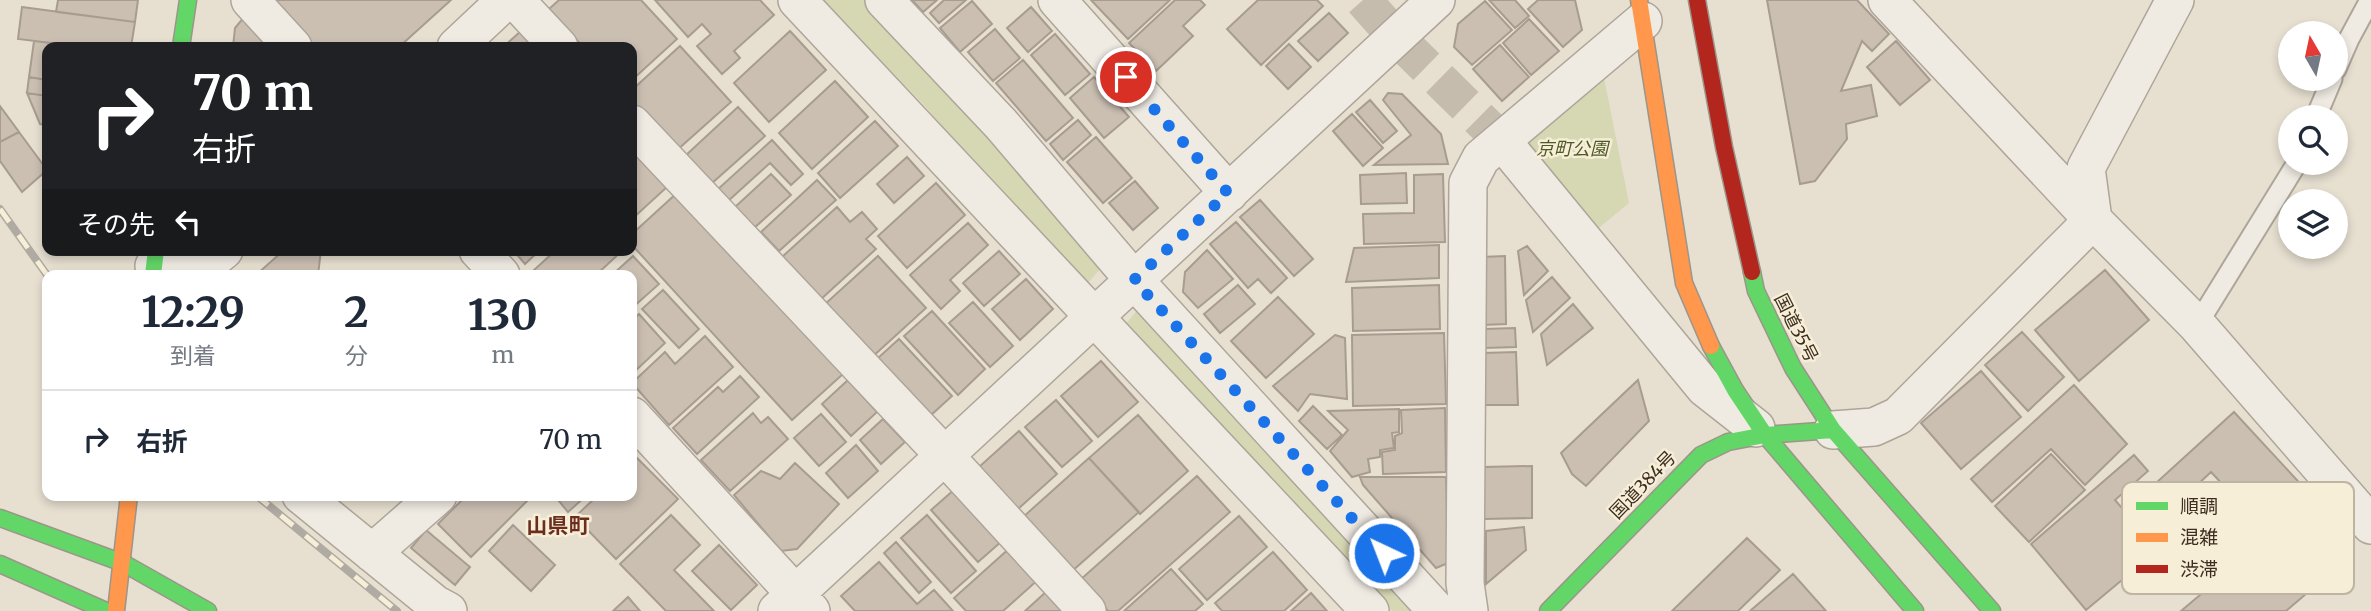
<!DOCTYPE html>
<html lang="ja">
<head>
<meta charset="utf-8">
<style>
  :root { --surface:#fff; --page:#f6f6f7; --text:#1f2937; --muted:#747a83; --line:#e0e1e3 }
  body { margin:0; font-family:Merriweather,"Noto Sans JP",serif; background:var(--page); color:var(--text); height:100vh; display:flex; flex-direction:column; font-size:26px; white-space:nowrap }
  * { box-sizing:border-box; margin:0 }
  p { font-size:23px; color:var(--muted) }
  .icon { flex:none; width:38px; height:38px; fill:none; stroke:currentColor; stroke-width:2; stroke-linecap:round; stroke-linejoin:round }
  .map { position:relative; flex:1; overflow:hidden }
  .details { position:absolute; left:42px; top:270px; width:595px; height:231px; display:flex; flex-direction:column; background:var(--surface); border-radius:14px; box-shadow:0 4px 10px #0003 }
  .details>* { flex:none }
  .banner { position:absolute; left:42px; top:42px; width:595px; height:214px; border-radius:14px; box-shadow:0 4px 10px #0003; background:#202124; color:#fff; overflow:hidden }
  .needle { width:46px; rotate:351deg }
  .tools { position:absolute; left:2278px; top:21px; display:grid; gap:14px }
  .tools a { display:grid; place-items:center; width:70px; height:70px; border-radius:50%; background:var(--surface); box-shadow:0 4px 10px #0003; font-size:35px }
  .pin { position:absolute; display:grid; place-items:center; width:60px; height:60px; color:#fff; margin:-30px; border:4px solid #fff; border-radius:50%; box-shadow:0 2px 7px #0007 }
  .me { position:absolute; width:77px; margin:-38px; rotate:317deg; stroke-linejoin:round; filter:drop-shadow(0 0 5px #0008) }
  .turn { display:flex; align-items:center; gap:24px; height:147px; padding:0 35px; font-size:32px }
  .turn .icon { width:91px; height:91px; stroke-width:2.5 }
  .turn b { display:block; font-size:49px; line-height:60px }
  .then { display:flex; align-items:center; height:66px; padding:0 35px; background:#0003; gap:14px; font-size:26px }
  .eta { display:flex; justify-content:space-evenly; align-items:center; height:119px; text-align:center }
  .eta b { font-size:42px; font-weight:700; line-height:49px }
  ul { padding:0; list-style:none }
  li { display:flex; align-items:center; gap:21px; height:98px; padding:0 35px; border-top:2px solid var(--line) }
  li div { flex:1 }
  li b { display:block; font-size:26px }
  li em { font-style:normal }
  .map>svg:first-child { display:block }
  .green { fill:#d6d7b3 }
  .building { fill:#cbbfb2; stroke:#a89c90; stroke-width:2 }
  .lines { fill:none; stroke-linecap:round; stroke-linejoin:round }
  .street-tunnel { stroke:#c5bcae; stroke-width:37; stroke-dasharray:37 18; stroke-linecap:butt }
  .lane-casing { stroke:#ada599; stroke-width:23 }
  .street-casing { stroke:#ada599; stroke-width:40 }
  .fast-casing { stroke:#9c958a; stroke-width:19 }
  .slow-casing { stroke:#9c958a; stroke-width:19 }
  .jam-casing { stroke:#9c958a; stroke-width:19 }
  .lane { stroke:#efebe3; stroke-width:19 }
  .street { stroke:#efebe3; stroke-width:37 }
  .fast { stroke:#63d668; stroke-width:16 }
  .slow { stroke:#ff974d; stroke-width:16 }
  .jam { stroke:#b3261e; stroke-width:16 }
  .rail-casing { stroke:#afaaa2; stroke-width:8 }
  .rail { stroke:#f7eed8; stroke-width:5; stroke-dasharray:16; stroke-linecap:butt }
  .route { stroke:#1a73e8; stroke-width:12; stroke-dasharray:0 21.6 }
  .labels { text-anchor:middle; stroke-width:5; stroke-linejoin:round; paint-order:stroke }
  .park-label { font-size:18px; font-style:italic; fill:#4d5a26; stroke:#f7eed8 }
  .street-label { font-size:18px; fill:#3d2e20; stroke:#f7eed8 }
  .quarter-label { font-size:21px; font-weight:bold; fill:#6b2e1e; stroke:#f7eed8 }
  .key { fill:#f7eed8; stroke:#bfb4a1; stroke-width:2 }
  .key-label { font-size:19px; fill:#3d2e20 }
</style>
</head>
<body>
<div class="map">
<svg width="2371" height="611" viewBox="0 0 2371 611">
  <rect width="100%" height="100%" fill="#e7e0d1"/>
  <path class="green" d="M822 0H865L1021 168 1102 267 1087 284 976 166 924 105Z
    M1601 63 1629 203 1588 237 1524 155 1528 128Z
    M1140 307 1423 611H1392L1123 327Z"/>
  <path class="building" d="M58 0H138L135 22 56 12Z
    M267 0H451L399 47H315Z
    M559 0H641L677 39 632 80V47H583L549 9Z
    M655 0H760L774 15 734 51 740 58 722 74 697 46 711 34 702 24 688 37Z
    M912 0H937L923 12Z
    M944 0H966L939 23 930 13Z
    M1091 0H1170L1128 39Z
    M1175 0H1200L1205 5 1183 26 1193 36 1156 71 1129 43Z
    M1258 0H1317L1323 6 1261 65 1227 29Z
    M1489 0H1515L1529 16 1515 28Z
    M1538 0H1575L1582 30 1563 47 1528 9Z
    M1767 0H1857L1889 34 1872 51 1862 41 1841 91 1871 85 1877 116 1846 124 1847 139 1815 181 1800 184Z
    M972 1 992 24 960 52 940 28Z
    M1485 1 1512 30 1472 65 1454 47 1458 24Z
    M22 7 135 22 131 47H84L18 39Z
    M1031 7 1052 31 1028 52 1007 28Z
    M1329 13 1348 33 1318 61 1298 41Z
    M245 16 273 47H233L235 28Z
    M1529 19 1559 51 1531 75 1503 43Z
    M995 29 1020 58 993 81 968 52Z
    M790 31 826 70 769 122 734 83Z
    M520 32 534 47H503Z
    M1055 34 1090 74 1065 95 1031 55Z
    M34 41 84 47H47V80L29 77Z
    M1896 41 1930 80 1900 105 1867 67Z
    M1289 44 1311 67 1288 89 1266 66Z
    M1500 45 1529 77 1502 101 1473 69Z
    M680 46 731 102 676 151 632 103V90Z
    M1023 60 1073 118 1046 141 996 83Z
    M29 77 47 80V96L27 93Z
    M1094 77 1129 117 1104 138 1070 98Z
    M835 81 868 117 812 169 779 133Z
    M27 93 47 96V125L40 124Z
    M1388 93 1402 94 1441 134 1448 164 1374 165 1411 135 1383 100Z
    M1370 100 1397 131 1383 143 1356 112Z
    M0 106 19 132 0 142Z
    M738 107 765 136 711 184 685 156Z
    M1352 114 1383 148 1363 166 1333 131Z
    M1078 120 1091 135 1063 160 1050 144Z
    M875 121 898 146 840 198 818 173Z
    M19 132 47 170 22 192 0 161V142Z
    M1096 137 1132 178 1103 203 1067 162Z
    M772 140 803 174 791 185 770 163 727 202 717 190Z
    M632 149 667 187 632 219Z
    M907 157 924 176 894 203 877 184Z
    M1406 173 1407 203 1361 204 1360 175Z
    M771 174 791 195 754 228 735 207Z
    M1443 174 1445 242 1364 244 1363 214 1414 213V175Z
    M817 180 836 200 779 251 761 232Z
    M1135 181 1158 208 1133 230 1109 203Z
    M936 183 965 215 907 268 878 236Z
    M677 193 843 374 792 420 632 245V234Z
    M1260 200 1313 259 1294 276 1240 217Z
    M837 207 850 222 862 212 877 229 866 239 876 249 820 300 782 257Z
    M1236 222 1287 278 1271 293 1258 279 1248 288 1210 244Z
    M968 223 988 245 950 280 960 291 941 309 910 275Z
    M1439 245V278L1346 282 1354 248Z
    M1527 246 1548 271 1524 295 1518 251Z
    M284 250H321L318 275H256Z
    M513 250H540L525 264Z
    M556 250H623L596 275H539L534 270Z
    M1207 250 1233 279 1198 308 1183 292 1185 272Z
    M999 251 1020 274 984 306 963 283Z
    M633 256 659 284 632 308V275H612Z
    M878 256 926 308 871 358 824 305Z
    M1505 256 1506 324 1483 325 1481 257Z
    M2105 270 2149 320 2079 381 2035 330Z
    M1552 277 1570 298 1533 332 1526 300Z
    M1026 279 1053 309 1020 340 992 309Z
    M1238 285 1255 304 1220 333 1204 314Z
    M1439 285 1440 329 1353 331 1352 288Z
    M663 290 699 329 679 348 642 309Z
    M1278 297 1314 334 1266 378 1231 341Z
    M973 302 1013 346 990 367 949 323Z
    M1573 304 1593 328 1547 365 1541 334Z
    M932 311 985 369 958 395 904 336Z
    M639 314 665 343 632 374V321Z
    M1515 328 1516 347 1484 348V329Z
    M2022 332 2064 377 2028 411 1985 365Z
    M1444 333 1446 404 1353 406 1352 335Z
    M1335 335 1345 338 1347 399 1310 394 1298 411 1273 386Z
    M705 336 733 367 669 425 632 383 665 352 675 364Z
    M899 339 952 396 930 416 878 358Z
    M1516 352 1518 405H1484L1483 353Z
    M1101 361 1138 402 1098 437 1061 396Z
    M1981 371 2021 417 1961 469 1921 423Z
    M740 376 759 397 697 454 673 428 718 387 723 392Z
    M848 380 877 412 851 436 822 404Z
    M1638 380 1649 421 1586 486 1572 474 1561 453Z
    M2074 385 2127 444 2085 485 2051 449 1992 502 1971 479Z
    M1056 400 1092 441 1062 467 1025 427Z
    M1313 406 1342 435 1327 449 1299 421Z
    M1445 408 1446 472 1383 474 1382 452 1395 450V436L1402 433 1401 410Z
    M1399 409V432L1392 433 1394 448 1380 450V457L1368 459 1370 472 1352 477 1330 451 1348 430 1328 411Z
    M2234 412 2308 492 2266 531 2211 472 2177 504 2156 483Z
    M753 413 761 423 768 417 788 439 730 491 701 460Z
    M821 414 846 442 819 466 794 438Z
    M1138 415 1188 471 1140 514 1089 458Z
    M883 419 905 442 881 464 860 440Z
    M1019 431 1057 474 1018 509 979 467Z
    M856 445 878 471 848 498 826 473Z
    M2051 454 2085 490 2029 542 1995 506Z
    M2134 455 2148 471 2115 500 2158 550 2086 610 2031 544Z
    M637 458 678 499 616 559 575 517 598 495H632V463Z
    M1089 458 1139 512 1071 572 1022 518Z
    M795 463 839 504 797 549 781 551 734 495 761 471 780 479Z
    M1532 466V518L1484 519 1483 467Z
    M1197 476 1230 512 1118 611H1108L1080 580Z
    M1360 477H1446L1448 563 1436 568 1363 485Z
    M955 489 1002 541 978 562 931 510Z
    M467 495H533L471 557 438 524Z
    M554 495H587L568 512Z
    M671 515 700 545 674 570 714 611H666L620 564Z
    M927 515 976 571 951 593 901 538Z
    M1239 516 1267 547 1207 600 1179 569Z
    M2290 519 2334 570 2286 611H2181Z
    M513 525 555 565 531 591 489 551Z
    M1524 527 1526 550 1486 584V531Z
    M426 530 470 567 455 585 411 548Z
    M1747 538 1780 570 1738 611H1672Z
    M896 542 931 582 919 593 884 553Z
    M719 545 757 585 731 610 692 571Z
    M1012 546 1040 578 1003 611H966L954 598Z
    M1273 552 1307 590 1284 611H1222L1215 603Z
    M879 562 917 604 934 590 953 611H855L841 596Z
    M1171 569 1203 604 1195 611H1124Z
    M1793 574 1826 611H1750Z
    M1047 591 1065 611H1025Z
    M1311 593 1327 611H1291Z
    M628 597 640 611H613Z"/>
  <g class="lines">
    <path class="street-tunnel" d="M1363 0 1396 37 1502 141"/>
    <defs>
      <path id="lane" d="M2336 69 2349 39 2370 0
        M2316 117 2332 79
        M2197 325 2297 163"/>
      <path id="street" d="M250 0 293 47
        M515 0 559 47
        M797 0 1370 611
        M884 0 1001 124 1134 280 1437 611
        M1057 0 1229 193
        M1887 0 2093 220 2197 325 2371 525
        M456 47 506 0
        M632 124 944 455 1087 611
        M1502 141 1705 388 1756 428
        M2093 220 2086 168 2175 0
        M478 250 501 275
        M154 266 203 267 224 250
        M632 416 811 611
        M1833 430 1874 427 1898 416 2093 220
        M301 495 435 604 448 611
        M372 553 438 495
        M777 611 1436 0
        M1469 611 1465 583 1468 183 1481 158 1643 21"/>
      <path id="fast" d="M181 47 188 0
        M1752 272 1756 291 1793 368 1833 430 1992 611
        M153 275 156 250
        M1711 346 1735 390 1765 435 1915 611
        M0 518 123 563 208 611
        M0 564 106 611
        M1548 611 1701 455 1728 442 1765 435 1833 430"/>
      <path id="slow" d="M1639 0 1684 283 1711 346
        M116 611 129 495"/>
      <path id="jam" d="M1697 0 1724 147 1752 272"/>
    </defs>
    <use href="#lane" class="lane-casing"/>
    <use href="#street" class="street-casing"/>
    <use href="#fast" class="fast-casing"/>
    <use href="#slow" class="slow-casing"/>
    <use href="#jam" class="jam-casing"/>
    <use href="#lane" class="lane"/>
    <use href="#street" class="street"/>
    <use href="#fast" class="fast"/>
    <use href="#slow" class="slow"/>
    <use href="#jam" class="jam"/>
    <defs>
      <path id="rail" d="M0 209 47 275
        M256 495 397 611"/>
    </defs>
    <use href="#rail" class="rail-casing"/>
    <use href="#rail" class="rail"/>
  </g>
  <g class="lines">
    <path class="route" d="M1126 77 1228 193 1134 280 1384 553"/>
  </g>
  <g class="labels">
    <g class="park-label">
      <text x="1572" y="155">京町公園</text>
    </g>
    <g class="street-label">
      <text transform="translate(1796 328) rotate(63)" y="6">国道35号</text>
      <text transform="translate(1643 485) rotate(-46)" y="6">国道384号</text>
    </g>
    <g class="quarter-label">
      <text x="558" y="533">山県町</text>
    </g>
  </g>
  <rect x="2122" y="482" width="232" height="112" rx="10" class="key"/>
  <rect x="2136" y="502" width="32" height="8" fill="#63d668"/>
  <rect x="2136" y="533" width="32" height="9" fill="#ff974d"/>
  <rect x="2136" y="565" width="32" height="8" fill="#b3261e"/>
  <g class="key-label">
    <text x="2180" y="513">順調</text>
    <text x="2180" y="544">混雑</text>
    <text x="2180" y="576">渋滞</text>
  </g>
</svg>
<div class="tools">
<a><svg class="needle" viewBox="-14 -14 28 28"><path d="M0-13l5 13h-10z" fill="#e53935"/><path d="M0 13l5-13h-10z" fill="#747a83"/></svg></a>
<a><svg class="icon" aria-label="search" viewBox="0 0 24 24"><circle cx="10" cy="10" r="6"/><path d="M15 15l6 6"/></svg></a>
<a><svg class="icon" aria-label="layers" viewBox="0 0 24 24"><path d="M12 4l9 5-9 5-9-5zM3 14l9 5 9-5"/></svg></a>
</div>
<div class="pin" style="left:1126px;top:77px;background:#d93025"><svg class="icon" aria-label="arrive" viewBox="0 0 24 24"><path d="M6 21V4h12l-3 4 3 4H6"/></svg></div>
<svg class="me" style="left:1384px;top:553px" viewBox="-20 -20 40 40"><circle r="17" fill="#1a73e8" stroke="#fff" stroke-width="3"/><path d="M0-11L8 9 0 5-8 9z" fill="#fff"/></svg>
<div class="banner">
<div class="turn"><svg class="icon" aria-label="right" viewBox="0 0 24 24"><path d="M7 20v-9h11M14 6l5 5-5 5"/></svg><div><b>70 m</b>右折</div></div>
<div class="then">その先<svg class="icon" aria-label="left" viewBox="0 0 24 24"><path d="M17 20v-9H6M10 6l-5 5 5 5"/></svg></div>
</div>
<section class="details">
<div class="eta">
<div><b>12:29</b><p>到着</p></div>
<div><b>2</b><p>分</p></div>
<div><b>130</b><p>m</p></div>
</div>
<ul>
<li><svg class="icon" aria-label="right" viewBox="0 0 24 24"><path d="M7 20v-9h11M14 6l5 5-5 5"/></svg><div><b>右折</b></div><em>70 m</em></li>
</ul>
</section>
</div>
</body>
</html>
